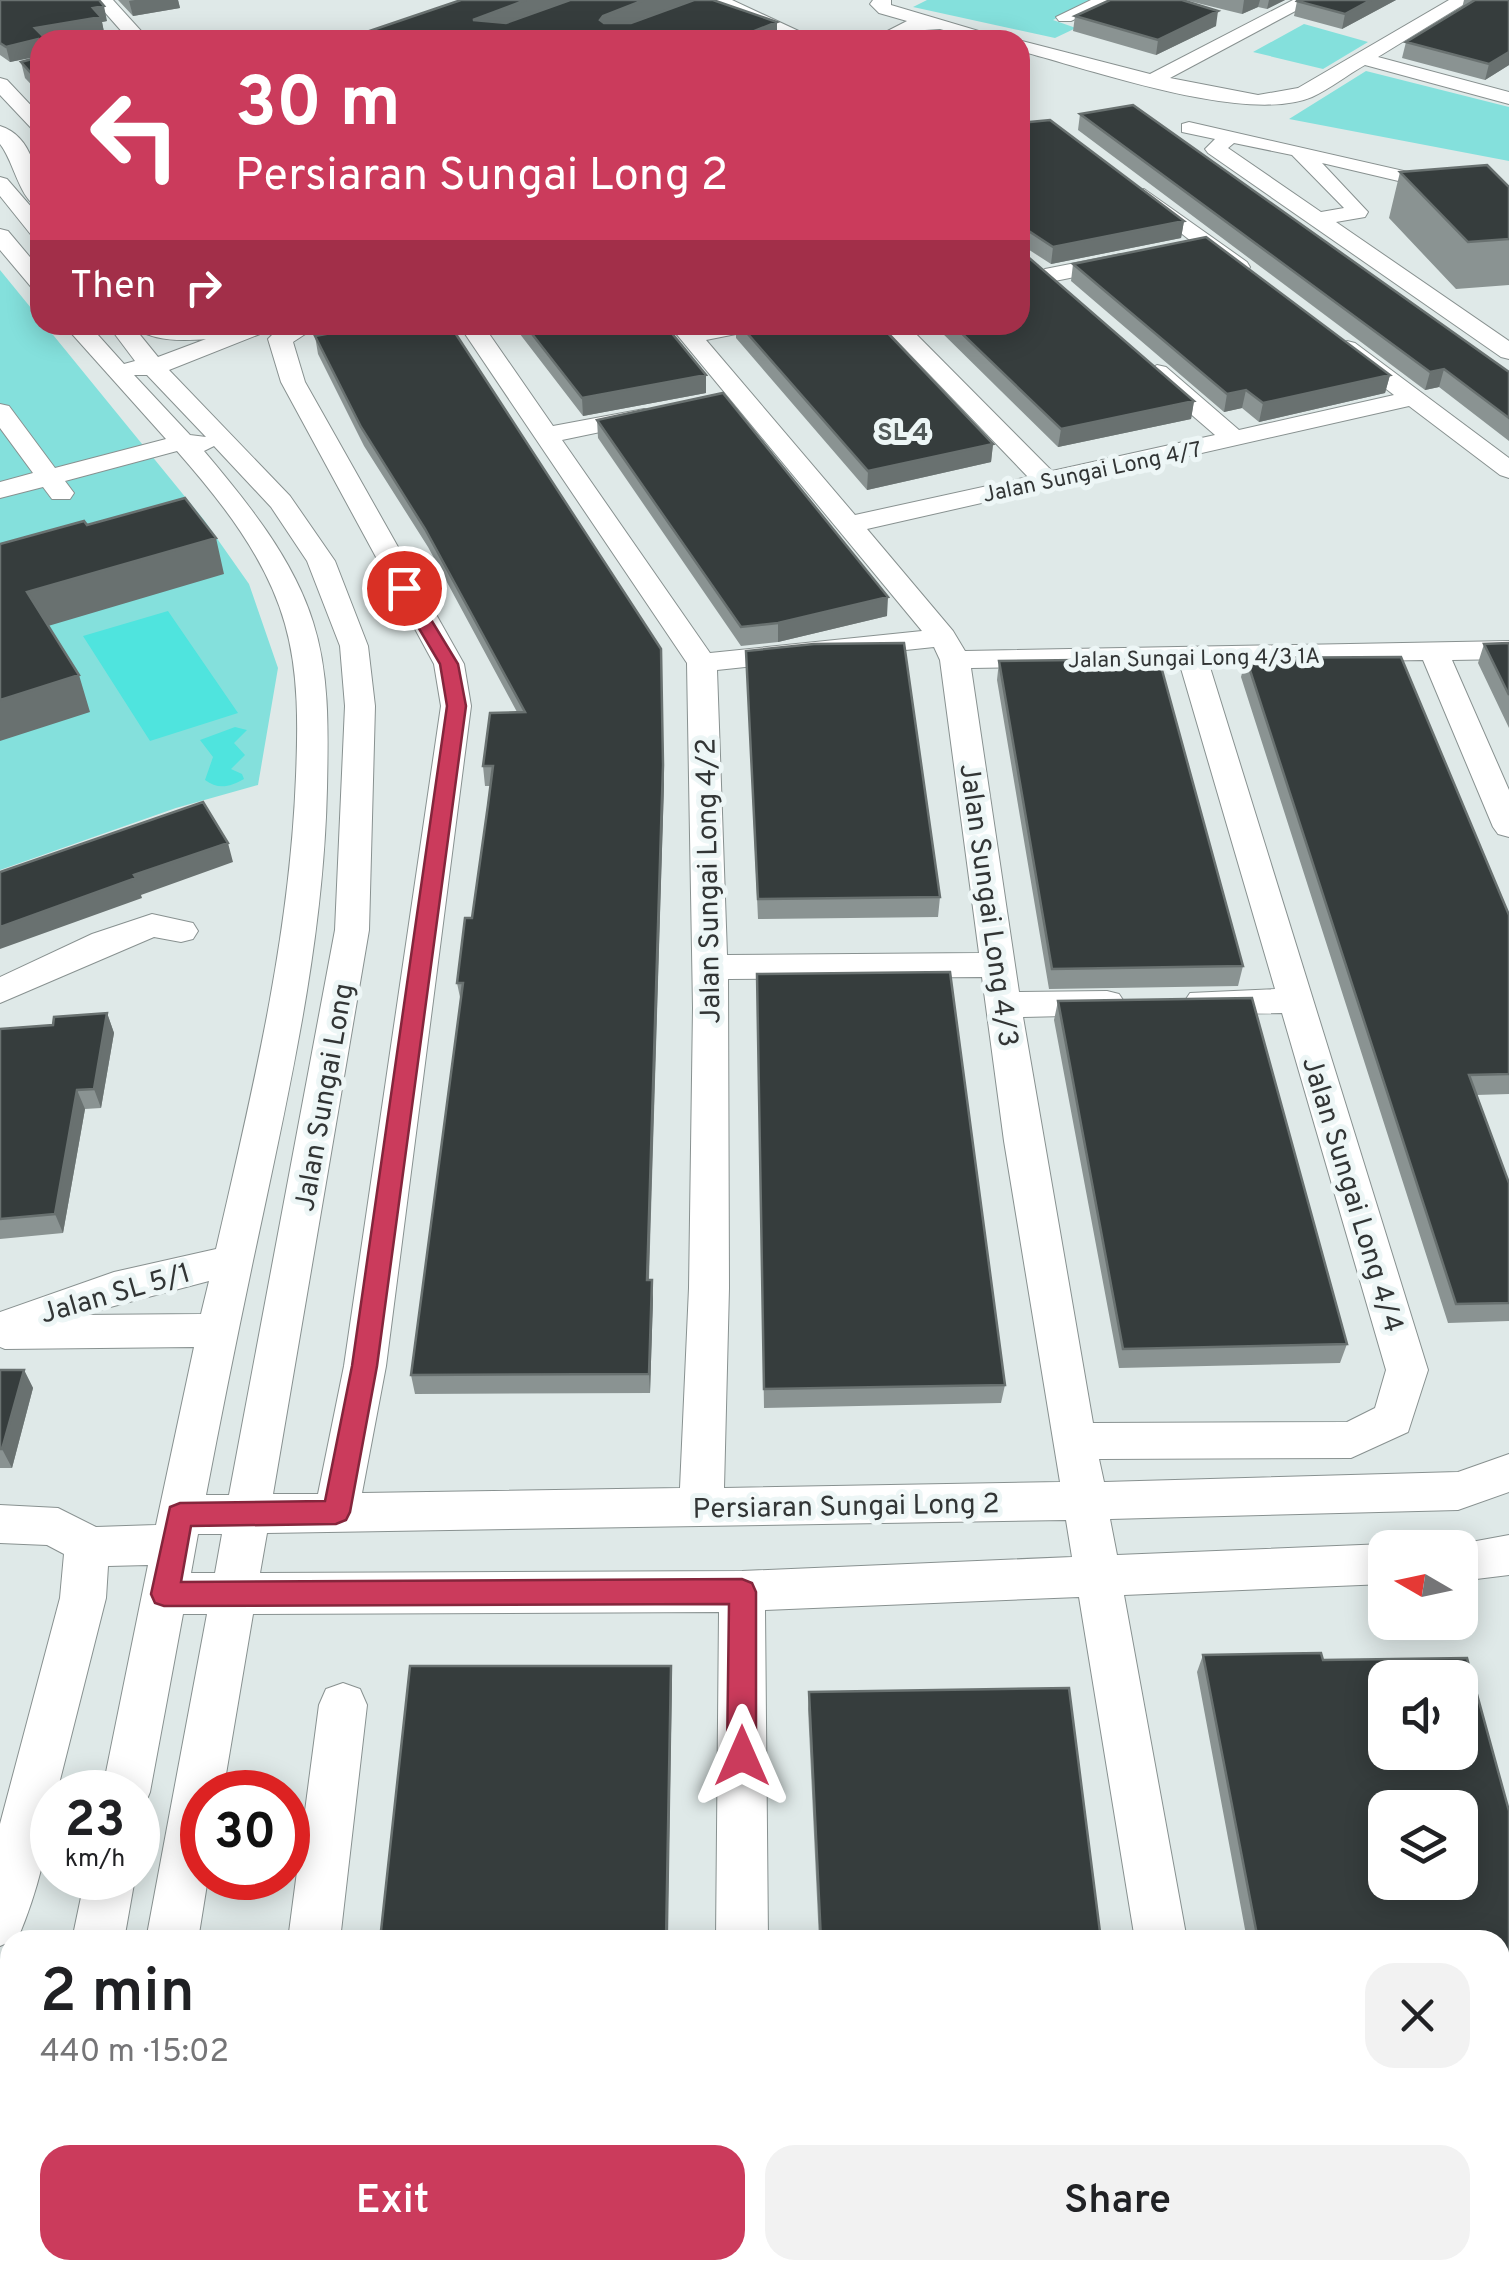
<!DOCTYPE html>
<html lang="en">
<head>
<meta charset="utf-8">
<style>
  :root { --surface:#fff; --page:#f2f2f2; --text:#202124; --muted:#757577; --accent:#cb3b5c }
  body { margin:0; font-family:Overpass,sans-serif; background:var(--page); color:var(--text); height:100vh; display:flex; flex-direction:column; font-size:38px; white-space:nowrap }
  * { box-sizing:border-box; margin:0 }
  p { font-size:32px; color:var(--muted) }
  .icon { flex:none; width:55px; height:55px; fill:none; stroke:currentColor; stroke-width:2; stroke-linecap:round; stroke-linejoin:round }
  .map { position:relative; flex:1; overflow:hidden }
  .side { position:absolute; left:0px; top:1930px; width:1510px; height:350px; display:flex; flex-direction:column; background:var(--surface); border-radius:30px 30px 0 0; box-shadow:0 5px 25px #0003 }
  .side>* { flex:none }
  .guide { position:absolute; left:30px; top:30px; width:1000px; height:305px; border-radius:30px; box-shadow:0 5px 25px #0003; background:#cb3b5c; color:#fff; overflow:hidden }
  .needle { width:65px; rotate:279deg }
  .tools { position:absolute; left:1368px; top:1530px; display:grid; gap:20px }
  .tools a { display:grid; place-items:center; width:110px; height:110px; border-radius:20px; background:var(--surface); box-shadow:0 5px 25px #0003; font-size:50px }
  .speed { position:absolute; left:30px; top:1770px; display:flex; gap:20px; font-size:50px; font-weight:700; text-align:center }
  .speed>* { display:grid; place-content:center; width:130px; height:130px; border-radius:50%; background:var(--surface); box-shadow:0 5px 25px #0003; line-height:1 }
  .speed small { font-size:25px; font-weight:400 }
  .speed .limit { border:15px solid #d22; background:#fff; color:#111 }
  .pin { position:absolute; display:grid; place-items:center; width:85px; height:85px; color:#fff; margin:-42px; border:5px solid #fff; border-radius:50%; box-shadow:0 2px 10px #0007 }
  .me { position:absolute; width:110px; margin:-55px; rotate:0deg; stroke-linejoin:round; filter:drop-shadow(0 0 8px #0008) }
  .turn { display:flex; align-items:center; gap:35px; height:210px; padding:0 40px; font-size:45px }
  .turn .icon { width:130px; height:130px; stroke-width:2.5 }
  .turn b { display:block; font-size:70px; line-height:85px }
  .then { display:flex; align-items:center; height:95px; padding:0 40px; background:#0003; gap:20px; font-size:38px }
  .round { display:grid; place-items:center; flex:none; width:105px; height:105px; border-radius:30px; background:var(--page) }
  .summary { display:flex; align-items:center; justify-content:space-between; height:170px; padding:0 40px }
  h1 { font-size:60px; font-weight:600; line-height:75px }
  .primary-button { display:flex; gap:20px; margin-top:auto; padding:20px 40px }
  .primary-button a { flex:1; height:115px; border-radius:30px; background:var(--accent); color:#fff; font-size:40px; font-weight:600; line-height:115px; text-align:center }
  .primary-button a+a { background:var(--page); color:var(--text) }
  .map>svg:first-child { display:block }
  .green { fill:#84e0dc }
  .water { fill:#4fe4de }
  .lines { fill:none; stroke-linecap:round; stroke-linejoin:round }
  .minor-casing { stroke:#889190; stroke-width:2 }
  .minor { fill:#fff; fill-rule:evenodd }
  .wall { fill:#8a9392 }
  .shaded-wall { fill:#697170 }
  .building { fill:#363d3d; stroke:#697170; stroke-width:2.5; fill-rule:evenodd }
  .route { fill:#cb3b5c; stroke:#84263c; stroke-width:2.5 }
  .labels { text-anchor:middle; stroke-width:10; stroke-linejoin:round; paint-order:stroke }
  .far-street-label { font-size:22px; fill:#323535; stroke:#edf6f6 }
  .far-neighbourhood-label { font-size:25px; font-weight:bold; fill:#505857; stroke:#edf6f6 }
  .street-label { font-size:28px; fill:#323535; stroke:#edf6f6 }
</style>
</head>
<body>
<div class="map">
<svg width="1509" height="2280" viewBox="0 0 1509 2280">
  <rect width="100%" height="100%" fill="#dfe9e8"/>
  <path class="green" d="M927 0H1092L1053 20 1076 28 1055 38 913 7Z
    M1304 24 1368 42 1323 69 1253 52Z
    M1366 71 1509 107V161L1289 119Z
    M0 270 40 319V325H45L204 520 249 584 278 668 258 785 176 808 0 870Z"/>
  <path class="water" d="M168 611 238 713 150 741 83 636Z
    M235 727 247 730 234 743 245 755 231 769 242 774 244 779C230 787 218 790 205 780L213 757 200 740Z"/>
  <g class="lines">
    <defs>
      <path id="minor" d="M94 0H113L142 32V40H114L124 34Z
        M708 0H732L818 40H794Z
        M873 0H891V5L1009 40H979L940 29 910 31 893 40H870L907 21 879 13 870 4Z
        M1091 0H1116L1071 21H1059L1056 17Z
        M1293 0H1316L1170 78 1258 95 1298 88 1449 0H1471L1378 57 1509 92V104L1365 65C1347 75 1330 89 1312 97 1246 125 1090 69 1020 51L1018 40 1150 74Z
        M0 78 7 80 40 115V132L33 130 0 95Z
        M1189 122 1509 195V207L1322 163 1368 212 1365 217 1336 222 1509 341V359L1501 357 1208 153 1205 149 1215 139 1182 132V124ZM1234 143 1292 155 1344 208 1321 212 1228 148Z
        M0 126C33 136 40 179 40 208 20 202 14 161 0 144Z
        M0 177 7 179 40 217V237L32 236 0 196Z
        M1144 189 1247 262 1250 267 1247 272H1231L1137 199 1133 195Z
        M0 229 8 231 40 269V290L32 288 0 250Z
        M1121 254 1132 261 1129 266 1045 283 1034 276 1045 269Z
        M64 325H89L124 364 135 361 108 325H132L158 357 206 339C183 341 150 342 133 325H227L230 329 241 325H274L270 330 169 370 290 496 335 561 368 646 375 706 369 930 273 1494H318L344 1366 441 706 434 664 281 382 268 339C282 323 299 325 319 325L293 342 305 382 464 664 471 706 386 1366 362 1493 680 1488 689 1288 693 1008 687 663 459 325H483L553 426 644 409 653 411 656 416 653 421 562 440 710 653 922 631 669 325H760L756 330 706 340 855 515 1028 477 882 325H907L1052 471 1215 435 1148 377 1145 372 1157 365 1166 367 1239 430 1394 395 1339 353 1335 348 1347 341 1355 343 1509 458V478L1500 475 1409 406 867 529 953 631 965 651 1509 641V659L1452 660 1509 790V837L1498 834 1493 827 1423 660 1209 664 1428 1370 1408 1432 1351 1458 1099 1459 1104 1482 1458 1472 1509 1454V1492L1458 1510 1110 1519 1117 1555 1385 1544 1394 1548H1385V1584L1124 1595 1187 1940H1135L1079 1597 765 1610 768 1940H716L719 1612 253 1614 223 1792H202V1878H208L198 1940H146L207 1614H183L150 1792 143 1809 138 1811V1792H102L148 1565 108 1566 106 1598 57 1792H52C52 1839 36 1896 18 1938L0 1946V1824L60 1598 64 1554 47 1545 0 1543V1505L58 1508 96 1527 156 1525 194 1347 5 1349 0 1347V1312L114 1272 216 1249C252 1093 290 937 296 776 298 726 299 673 285 624 267 559 221 501 177 451L65 481 74 493 70 499H52L43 487 0 498V482L33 473 0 428V404L9 406 55 468 166 439ZM134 375H147L206 437 190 435ZM214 446 271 507 307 561 340 646 345 706 335 930 229 1495H206C224 1401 243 1307 263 1214 293 1073 324 932 327 788 328 733 330 675 313 622 293 558 247 502 204 451ZM934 647 940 660 979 953 727 955 717 670ZM1180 665 1275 989 1190 993 1184 1002 1190 1011 1202 1014 1282 1013 1386 1370 1375 1408 1347 1422 1093 1423 1023 1017 1107 1015 1119 1012 1125 1003 1119 994 1107 991 1019 992 971 668ZM982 977 1004 1141 1060 1482 724 1488 729 1288 728 979ZM209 1281 201 1314 80 1315ZM1066 1520 1072 1557 742 1571 260 1573 267 1533ZM198 1534H222L215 1573H191Z
        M152 914 193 923 198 931 193 939 181 942 154 937 0 1003V977L92 934Z
        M1509 1535V1575L1460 1581V1548L1444 1547Z
        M343 1683 360 1689 367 1705 340 1940H288L319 1705 326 1689Z
        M85 1878H135L124 1940H72Z
        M10 2261V2270H64L62 2280H4Z
        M83 2270H141L139 2280H81Z
        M245 2270H911L915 2278 250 2280Z
        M1189 2270H1247L1249 2280H1191Z"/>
    </defs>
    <use href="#minor" class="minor-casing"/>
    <use href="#minor" class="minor"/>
  </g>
  <path class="wall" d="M0 0 107 21 102 22 104 32 40 40V94L25 78 21 62 39 56 10 62 0 55Z
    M118 0H178L180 8 133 16Z
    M1185 0H1285L1267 9 1258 7 1242 14Z
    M1396 0 1342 29 1294 16 1297 1Z
    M1464 0H1509V65L1485 80 1402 58 1406 42 1462 8Z
    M1075 16 1216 26 1156 55 1073 31Z
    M1080 114 1509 372V441L1439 387 1425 390 1078 130Z
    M1020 123 1184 221 1181 238 1051 264 1020 244Z
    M1400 172 1509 187V285L1456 289 1389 218Z
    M1073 264 1390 375 1385 393 1259 422 1242 408 1224 412 1071 281Z
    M325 325H450L664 784 649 1280 653 1299 650 1393 415 1394 411 1375 461 1002 457 983 472 918 491 786H485L483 766 517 712 428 547 364 446 318 354 315 336 327 334Z
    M513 325H665L706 393 583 416Z
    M736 325H880L993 444 991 462 867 490 736 338Z
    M934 325H1020L1194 401 1191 419 1058 447Z
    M597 420 887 616 778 642 741 646 598 438Z
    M1509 643V728L1478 663 1484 644Z
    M746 651 940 897 938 917 758 919Z
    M1246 658 1509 915V1094L1476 1095 1509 1183V1321L1448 1323 1241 677Z
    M999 661 1243 966 1238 986 1049 989 997 680Z
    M757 974 1005 1385 1001 1403 764 1408Z
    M1058 1001 1347 1344 1340 1363 1119 1368 1054 1020Z
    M107 1013 114 1033 101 1108 85 1109 63 1233 0 1239V1029L53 1025Z
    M0 1370H24L33 1388 12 1468H0Z
    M1203 1655 1323 1660 1509 1811V2250L1500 2251V1940H1247L1197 1672Z
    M809 1692 1101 1940H819L808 1709Z"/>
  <path class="shaded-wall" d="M135 0H178L180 8 133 16 129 1Z
    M526 0H579L477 40 473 20Z
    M644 0H696L601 40 600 20 603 16Z
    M1244 0H1260L1258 7 1242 14Z
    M1269 0H1285L1267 9Z
    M1371 0H1396L1342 29 1345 14Z
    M104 6 107 21 102 22 104 32 58 40H40V56L10 62 6 47 35 28 93 8Z
    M1218 11 1216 26 1156 55 1158 40Z
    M777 22V40H732Z
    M1509 52V65L1485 80 1489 64Z
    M1184 221 1181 238 1051 264 1053 247Z
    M1444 369 1439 387 1425 390 1430 372Z
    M706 375V393L583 416 582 398Z
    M1390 375 1385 393 1259 422 1263 403Z
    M1246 390 1242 408 1224 412 1227 394Z
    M1194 401 1191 419 1058 447 1061 429Z
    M993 444 991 462 867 490 868 471Z
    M216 538 224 574 38 629 27 592Z
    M888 597 887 616 778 642V623Z
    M661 649 664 784 648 1299 647 1280Z
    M79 675 90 712 0 741V700Z
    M228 843 233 862 141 895 142 898 0 949V927L134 875Z
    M107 1013 114 1033 101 1108 94 1089Z
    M77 1090 85 1109 63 1233 55 1214Z
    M652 1280 653 1299 650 1393 649 1374Z
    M24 1370 33 1388 12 1468 2 1449Z
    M671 1666 672 1683 668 1940H666Z"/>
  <path class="building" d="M0 0H99L104 6 93 8 101 17 35 28 47 40H40V83L21 62 39 57 38 39 6 47 0 43Z
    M461 0H526L473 20 506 23 570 0H644L603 16 600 20 604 23H631L694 0H713L777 22 732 40H343Z
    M1110 0H1182L1218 11 1158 40 1075 16Z
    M1298 0H1371L1345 14 1297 1Z
    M1475 0H1509V52L1489 64 1406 42Z
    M1133 105 1509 372V418L1444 369 1430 372 1080 114Z
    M1050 120 1184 221 1053 247 1021 226 1020 235V123Z
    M1487 165 1509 187V239L1468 242 1400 172Z
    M1206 237 1390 375 1263 403 1246 390 1227 394 1073 264Z
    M1020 250 1194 401 1061 429 953 325H1020Z
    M327 325H450L661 649 663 765 647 1280H652L649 1374 411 1375 463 983H457L465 918H472L488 805 493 766H483L490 713 525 712 425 529 361 427 315 336 331 333Z
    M525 325H665L706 375 582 398Z
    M740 325H880L993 444 868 471Z
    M723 393 888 597 778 623 741 627 597 420Z
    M185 498 216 538 27 592 79 675 0 700V544L84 521 87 525Z
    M904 643 940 897 758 899 746 651 814 644Z
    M1509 643V695L1484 644Z
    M1401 657 1509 915V1074L1469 1075 1509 1183V1303L1456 1304 1246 658Z
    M1159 659 1243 966 1052 969 999 661Z
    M203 802 228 843 134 875 136 878 0 927V872Z
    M950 972 1005 1385 764 1389 757 974Z
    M1252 998 1347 1344 1123 1349 1058 1001Z
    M107 1013 94 1089 77 1090 55 1214 0 1219V1029L53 1025 54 1017Z
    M0 1370H24L2 1449H0Z
    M1321 1653 1323 1660 1467 1658 1509 1811V2240H1500V1940H1258L1203 1655ZM1385 1678H1460V1752H1385ZM1385 1808H1460V1882H1385Z
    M410 1666H671L666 1940H380Z
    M1069 1688 1101 1940H821L809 1692Z
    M1114 2270H1143L1145 2280H836V2273H1112Z"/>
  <path class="route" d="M398 585H410L458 664 466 706 377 1366 350 1512 346 1520 336 1524 191 1526 181 1582 742 1579 752 1583 756 1592V1756L752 1766 742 1770 731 1766 727 1756 729 1604 164 1606 155 1603 151 1594 170 1507 180 1503 325 1501 352 1366 447 706 440 664 395 588Z"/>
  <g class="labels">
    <g class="far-street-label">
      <text transform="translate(1092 471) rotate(-12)" y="8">Jalan Sungai Long 4/7</text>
      <text transform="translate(1194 657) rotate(-1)" y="8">Jalan Sungai Long 4/3 1A</text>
    </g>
    <g class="far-neighbourhood-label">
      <text x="903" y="440">SL 4</text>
    </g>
    <g class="street-label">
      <text transform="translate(707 881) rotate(-91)" y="10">Jalan Sungai Long 4/2</text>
      <text transform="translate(990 905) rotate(82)" y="10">Jalan Sungai Long 4/3</text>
      <text transform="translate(323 1097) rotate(-80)" y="10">Jalan Sungai Long</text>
      <text transform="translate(1354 1194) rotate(73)" y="10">Jalan Sungai Long 4/4</text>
      <text transform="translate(115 1292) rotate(-16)" y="10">Jalan SL 5/1</text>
      <text transform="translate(846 1505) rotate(-1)" y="10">Persiaran Sungai Long 2</text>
    </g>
  </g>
</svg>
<div class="tools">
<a><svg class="needle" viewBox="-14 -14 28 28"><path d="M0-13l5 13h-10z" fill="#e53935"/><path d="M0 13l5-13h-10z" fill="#757577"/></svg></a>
<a><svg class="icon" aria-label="sound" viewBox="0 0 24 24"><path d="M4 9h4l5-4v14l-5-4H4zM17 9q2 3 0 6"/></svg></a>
<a><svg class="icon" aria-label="layers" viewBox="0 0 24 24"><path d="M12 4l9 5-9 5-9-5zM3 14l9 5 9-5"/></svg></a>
</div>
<div class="speed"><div>23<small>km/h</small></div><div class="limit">30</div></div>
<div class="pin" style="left:404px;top:588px;background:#d93025"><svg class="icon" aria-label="arrive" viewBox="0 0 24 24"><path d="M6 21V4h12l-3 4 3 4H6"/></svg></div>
<svg class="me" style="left:742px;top:1756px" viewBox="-20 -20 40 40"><path d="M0-17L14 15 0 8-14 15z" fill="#cb3b5c" stroke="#fff" stroke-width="4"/></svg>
<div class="guide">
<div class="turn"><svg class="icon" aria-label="left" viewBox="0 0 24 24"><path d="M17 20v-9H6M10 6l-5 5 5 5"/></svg><div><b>30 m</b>Persiaran Sungai Long 2</div></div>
<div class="then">Then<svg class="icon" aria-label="right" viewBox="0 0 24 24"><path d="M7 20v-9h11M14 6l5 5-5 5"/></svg></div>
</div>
<section class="side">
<div class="summary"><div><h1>2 min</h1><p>440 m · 15:02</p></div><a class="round"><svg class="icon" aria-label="close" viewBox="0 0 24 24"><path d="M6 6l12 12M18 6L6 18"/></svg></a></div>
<div class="primary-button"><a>Exit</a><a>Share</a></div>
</section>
</div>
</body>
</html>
